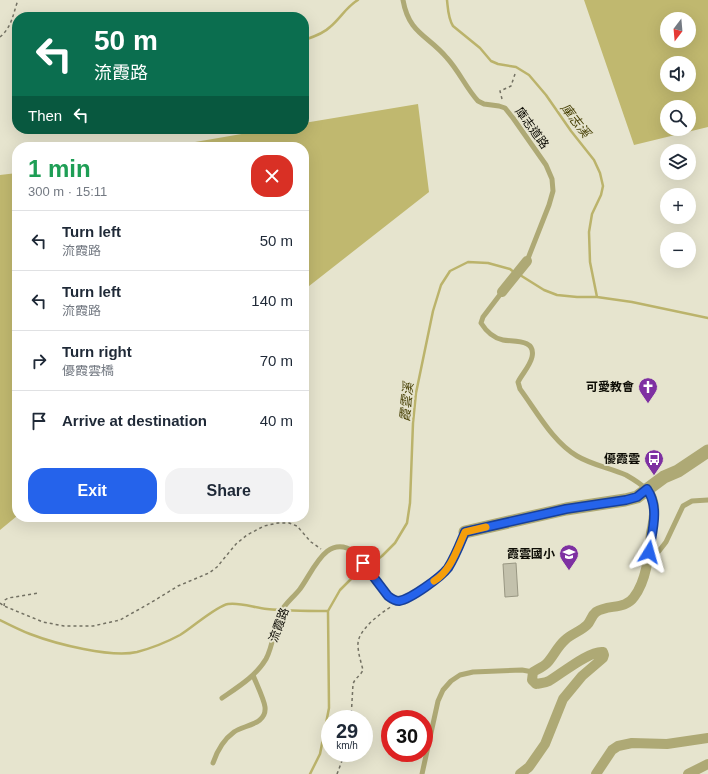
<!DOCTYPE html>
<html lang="en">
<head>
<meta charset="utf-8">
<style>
  :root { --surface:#fff; --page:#f2f2f3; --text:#1f2937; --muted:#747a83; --line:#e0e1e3; --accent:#2563eb }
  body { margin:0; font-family:Arial,"Noto Sans TC",sans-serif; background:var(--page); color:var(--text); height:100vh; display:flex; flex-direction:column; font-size:15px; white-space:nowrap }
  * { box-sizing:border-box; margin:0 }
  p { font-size:13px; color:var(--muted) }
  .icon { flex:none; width:22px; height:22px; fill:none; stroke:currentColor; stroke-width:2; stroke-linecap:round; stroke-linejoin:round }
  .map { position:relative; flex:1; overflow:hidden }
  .sheet { position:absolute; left:12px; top:142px; width:297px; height:380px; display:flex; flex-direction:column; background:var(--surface); border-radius:16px; box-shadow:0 4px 16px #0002 }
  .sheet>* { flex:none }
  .top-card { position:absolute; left:12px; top:12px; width:297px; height:122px; border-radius:16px; box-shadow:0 4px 16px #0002; background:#0b6e4f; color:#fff; overflow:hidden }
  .needle { width:26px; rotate:196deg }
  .tools { position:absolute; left:660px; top:12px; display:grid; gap:8px }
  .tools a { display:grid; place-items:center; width:36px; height:36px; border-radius:50%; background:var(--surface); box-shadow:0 4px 16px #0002; font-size:20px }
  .speed { position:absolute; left:321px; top:710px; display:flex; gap:8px; font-size:20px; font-weight:700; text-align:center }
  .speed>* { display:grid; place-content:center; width:52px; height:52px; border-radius:50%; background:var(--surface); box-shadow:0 4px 16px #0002; line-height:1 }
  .speed small { font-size:10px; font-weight:400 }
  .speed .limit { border:6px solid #d22; background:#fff; color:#111 }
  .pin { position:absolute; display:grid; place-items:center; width:34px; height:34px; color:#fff; margin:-17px; border-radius:8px; box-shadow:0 2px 6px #0006 }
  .me { position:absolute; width:44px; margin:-22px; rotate:8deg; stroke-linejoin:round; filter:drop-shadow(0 0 3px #0008) }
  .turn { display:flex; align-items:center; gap:14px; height:84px; padding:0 16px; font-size:18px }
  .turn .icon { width:52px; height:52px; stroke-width:2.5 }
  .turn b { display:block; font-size:28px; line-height:34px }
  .then { display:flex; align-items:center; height:38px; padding:0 16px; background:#0003; gap:8px; font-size:15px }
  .round { display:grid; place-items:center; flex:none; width:42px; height:42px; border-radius:16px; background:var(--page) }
  .headline { display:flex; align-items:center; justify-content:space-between; height:68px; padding:0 16px }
  h1 { font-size:24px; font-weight:800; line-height:30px; color:#1e9e55 }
  .primary-button { display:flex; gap:8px; margin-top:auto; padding:8px 16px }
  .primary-button a { flex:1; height:46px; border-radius:16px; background:var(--accent); color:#fff; font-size:16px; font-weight:800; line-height:46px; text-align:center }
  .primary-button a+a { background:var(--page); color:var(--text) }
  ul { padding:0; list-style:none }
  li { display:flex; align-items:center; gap:12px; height:60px; padding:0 16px; border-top:1px solid var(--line) }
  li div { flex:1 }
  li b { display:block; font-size:15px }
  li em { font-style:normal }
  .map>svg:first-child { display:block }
  .forest { fill:#c0b86f; fill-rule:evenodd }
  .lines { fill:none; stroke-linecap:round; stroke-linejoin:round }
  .stream { stroke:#bbb36b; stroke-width:2.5 }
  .building { fill:#c3c1ac; stroke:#999783 }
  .path { stroke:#737163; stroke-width:1.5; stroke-dasharray:3 3; stroke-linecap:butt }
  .service { stroke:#aea975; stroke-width:5 }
  .minor { stroke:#aea975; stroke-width:10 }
  .tertiary { stroke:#aea975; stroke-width:13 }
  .route-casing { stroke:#184099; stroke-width:10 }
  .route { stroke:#2563eb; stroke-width:7 }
  .slow { stroke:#f59e0b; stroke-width:7 }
  .labels { text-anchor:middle; stroke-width:4; stroke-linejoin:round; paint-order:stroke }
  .street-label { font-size:12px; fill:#0e0d06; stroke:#e6e4ce }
  .poi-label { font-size:12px; font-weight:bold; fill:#0e0d06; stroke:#e6e4ce; text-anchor:end }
  .water-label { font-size:13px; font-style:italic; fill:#4a4308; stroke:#e6e4ce }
</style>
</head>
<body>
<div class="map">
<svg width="708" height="774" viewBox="0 0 708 774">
  <rect width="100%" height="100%" fill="#e6e4ce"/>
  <path class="forest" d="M584 0H708V127L634 145ZM667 19H689V41H667ZM667 63H689V85H667ZM667 107H689V129H667Z
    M418 104 429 192 304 290V147H166L271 129H304V123Z
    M17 173V516L0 530V175Z"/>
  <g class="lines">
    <path class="stream" d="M447 0C448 9 448 18 453 26L480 48 491 61 498 64 516 67 529 75 546 95 571 131 594 160 600 173 603 186 601 195 592 214 589 232 590 262 597 297
      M304 40C313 37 323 34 330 27 340 19 347 6 358 0
      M90 131 94 129
      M520 275 544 290 557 295 577 297H597L632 302 708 318
      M0 620C10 625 20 630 30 634 56 644 111 658 137 652 152 648 167 642 180 635 192 628 216 606 228 604 240 602 255 608 267 609 287 611 308 611 328 611
      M310 774 320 754 329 708 328 611 340 590 351 579 382 556 395 543 407 523 410 503 413 423 416 393 433 311 441 285 450 271 468 262 488 263 510 269 515 273"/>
  </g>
  <path class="building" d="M516 563 518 596 505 597 503 564Z"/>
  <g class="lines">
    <path class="path" d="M0 37C12 27 13 14 18 0
      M502 99 500 91 511 86 515 74
      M0 603 4 606 43 622 64 626H93L120 620 152 602 178 586 209 573 217 567 236 544 247 535 264 526 278 523H289L297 526 311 542 321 549
      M4 606 5 600 8 598 39 593
      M351 719 353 684C355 678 361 675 363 670 361 662 358 653 358 645 357 630 381 613 392 606
      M337 774 345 753"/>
    <path class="service" d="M403 0C409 34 428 35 447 58 459 71 466 88 478 101L484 104 499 106 505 108 513 118 546 165 552 179 553 191 549 205 527 261
      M502 292 483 317 481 323C486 331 493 338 503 340 514 342 536 339 532 357 530 366 522 374 518 382L520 389C537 412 553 442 577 456 592 465 610 468 626 475 633 479 640 483 646 489
      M649 559 659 551 666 542 683 506 692 501 708 500
      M222 698C238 687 256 676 266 659 273 646 274 629 279 615 284 604 293 598 300 589 314 570 326 533 355 552L388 596C392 599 395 601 399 600 410 599 441 577 448 568 455 557 460 544 465 532
      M213 763C217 751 223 740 234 732 243 725 267 725 265 707 264 699 256 683 253 675
      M422 774 438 701 443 690 451 681 460 675 473 672 522 670 533 672"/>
    <path class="minor" d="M502 292 527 261
      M520 774 529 767 545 744 563 699 582 676 603 658 604 655 603 652C590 650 561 674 549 681 545 683 540 683 536 684L532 680 533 672C538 669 545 666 548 662 554 655 558 646 565 640 571 634 581 631 587 625 591 621 591 616 596 612 608 604 625 610 634 597 647 580 649 553 651 533 653 524 655 515 654 506 653 500 651 494 647 489
      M596 774 612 750 618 746 632 743 667 744 708 738
      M688 774 708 764"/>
    <path class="tertiary" d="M465 532 566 509 625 500 637 497 664 477 678 471 708 451"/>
  </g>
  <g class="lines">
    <defs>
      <path id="route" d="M363 563 388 596C392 599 395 601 399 601 411 599 441 577 448 568 455 557 460 544 465 532L566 509 626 500 637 497 647 489C660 508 652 531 649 552"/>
    </defs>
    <use href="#route" class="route-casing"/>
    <use href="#route" class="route"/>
    <path class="slow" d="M434 581C451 571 457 549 465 532L486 527"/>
  </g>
  <defs>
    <symbol id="church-pin" viewBox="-11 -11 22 30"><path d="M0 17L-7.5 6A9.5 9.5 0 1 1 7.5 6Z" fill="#7e30a2" stroke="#e6e4ce"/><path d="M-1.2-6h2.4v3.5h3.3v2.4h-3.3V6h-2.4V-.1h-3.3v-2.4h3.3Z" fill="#fff"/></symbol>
    <symbol id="bus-pin" viewBox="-11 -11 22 30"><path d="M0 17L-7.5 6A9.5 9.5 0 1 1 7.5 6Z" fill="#7e30a2" stroke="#e6e4ce"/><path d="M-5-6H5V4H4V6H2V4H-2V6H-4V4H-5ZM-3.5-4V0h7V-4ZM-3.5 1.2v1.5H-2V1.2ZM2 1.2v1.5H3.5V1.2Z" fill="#fff"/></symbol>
    <symbol id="school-pin" viewBox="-11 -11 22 30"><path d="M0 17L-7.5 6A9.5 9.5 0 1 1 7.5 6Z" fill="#7e30a2" stroke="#e6e4ce"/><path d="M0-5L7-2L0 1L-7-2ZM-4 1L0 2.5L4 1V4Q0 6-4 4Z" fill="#fff"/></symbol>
  </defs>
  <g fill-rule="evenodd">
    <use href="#church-pin" x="637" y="376" width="22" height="30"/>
    <use href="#bus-pin" x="643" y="448" width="22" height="30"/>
    <use href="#school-pin" x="558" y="543" width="22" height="30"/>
  </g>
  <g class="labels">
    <g class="street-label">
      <text transform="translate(532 128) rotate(54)" y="4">庫志道路</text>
      <text transform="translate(279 625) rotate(-70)" y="4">流霞路</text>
    </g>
    <g class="poi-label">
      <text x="634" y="391">可愛教會</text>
      <text x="640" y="463">優霞雲</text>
      <text x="555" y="558">霞雲國小</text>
    </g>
    <g class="water-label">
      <text transform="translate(576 120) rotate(52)" y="5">庫志溪</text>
      <text transform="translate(406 402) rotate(-84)" y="5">霞雲溪</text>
    </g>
  </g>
</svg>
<div class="tools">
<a><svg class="needle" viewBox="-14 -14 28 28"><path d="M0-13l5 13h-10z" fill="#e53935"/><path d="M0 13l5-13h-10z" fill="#747a83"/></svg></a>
<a><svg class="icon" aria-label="sound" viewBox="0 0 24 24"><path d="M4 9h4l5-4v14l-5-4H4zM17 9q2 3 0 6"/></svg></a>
<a><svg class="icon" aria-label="search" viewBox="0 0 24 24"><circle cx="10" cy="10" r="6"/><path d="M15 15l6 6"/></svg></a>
<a><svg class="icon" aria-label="layers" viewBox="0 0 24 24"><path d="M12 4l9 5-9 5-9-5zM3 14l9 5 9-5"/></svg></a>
<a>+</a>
<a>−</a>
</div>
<div class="speed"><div>29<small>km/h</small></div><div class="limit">30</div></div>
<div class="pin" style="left:363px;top:563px;background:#d93025"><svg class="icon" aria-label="arrive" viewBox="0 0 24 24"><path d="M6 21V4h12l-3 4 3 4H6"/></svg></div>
<svg class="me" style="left:649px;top:552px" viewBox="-20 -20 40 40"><path d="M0-17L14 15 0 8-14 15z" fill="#2563eb" stroke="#fff" stroke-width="4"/></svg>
<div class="top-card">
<div class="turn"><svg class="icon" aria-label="left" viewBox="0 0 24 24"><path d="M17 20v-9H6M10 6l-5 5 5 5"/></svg><div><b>50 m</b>流霞路</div></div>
<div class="then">Then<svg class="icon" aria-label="left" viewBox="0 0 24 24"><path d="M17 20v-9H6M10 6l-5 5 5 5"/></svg></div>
</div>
<section class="sheet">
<div class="headline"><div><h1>1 min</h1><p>300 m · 15:11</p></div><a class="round" style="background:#d93025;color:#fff"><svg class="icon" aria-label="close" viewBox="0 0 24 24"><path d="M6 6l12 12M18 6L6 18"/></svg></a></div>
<ul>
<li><svg class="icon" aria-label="left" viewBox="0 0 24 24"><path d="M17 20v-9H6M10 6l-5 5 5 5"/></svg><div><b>Turn left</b><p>流霞路</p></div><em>50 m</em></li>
<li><svg class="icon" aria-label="left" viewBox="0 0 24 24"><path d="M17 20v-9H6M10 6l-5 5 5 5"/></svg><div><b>Turn left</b><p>流霞路</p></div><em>140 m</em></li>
<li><svg class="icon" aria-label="right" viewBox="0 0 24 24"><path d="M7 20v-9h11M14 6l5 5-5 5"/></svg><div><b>Turn right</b><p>優霞雲橋</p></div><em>70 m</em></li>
<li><svg class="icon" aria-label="arrive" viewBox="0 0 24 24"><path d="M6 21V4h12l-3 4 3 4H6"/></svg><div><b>Arrive at destination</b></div><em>40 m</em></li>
</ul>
<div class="primary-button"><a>Exit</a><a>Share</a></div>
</section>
</div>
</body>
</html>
